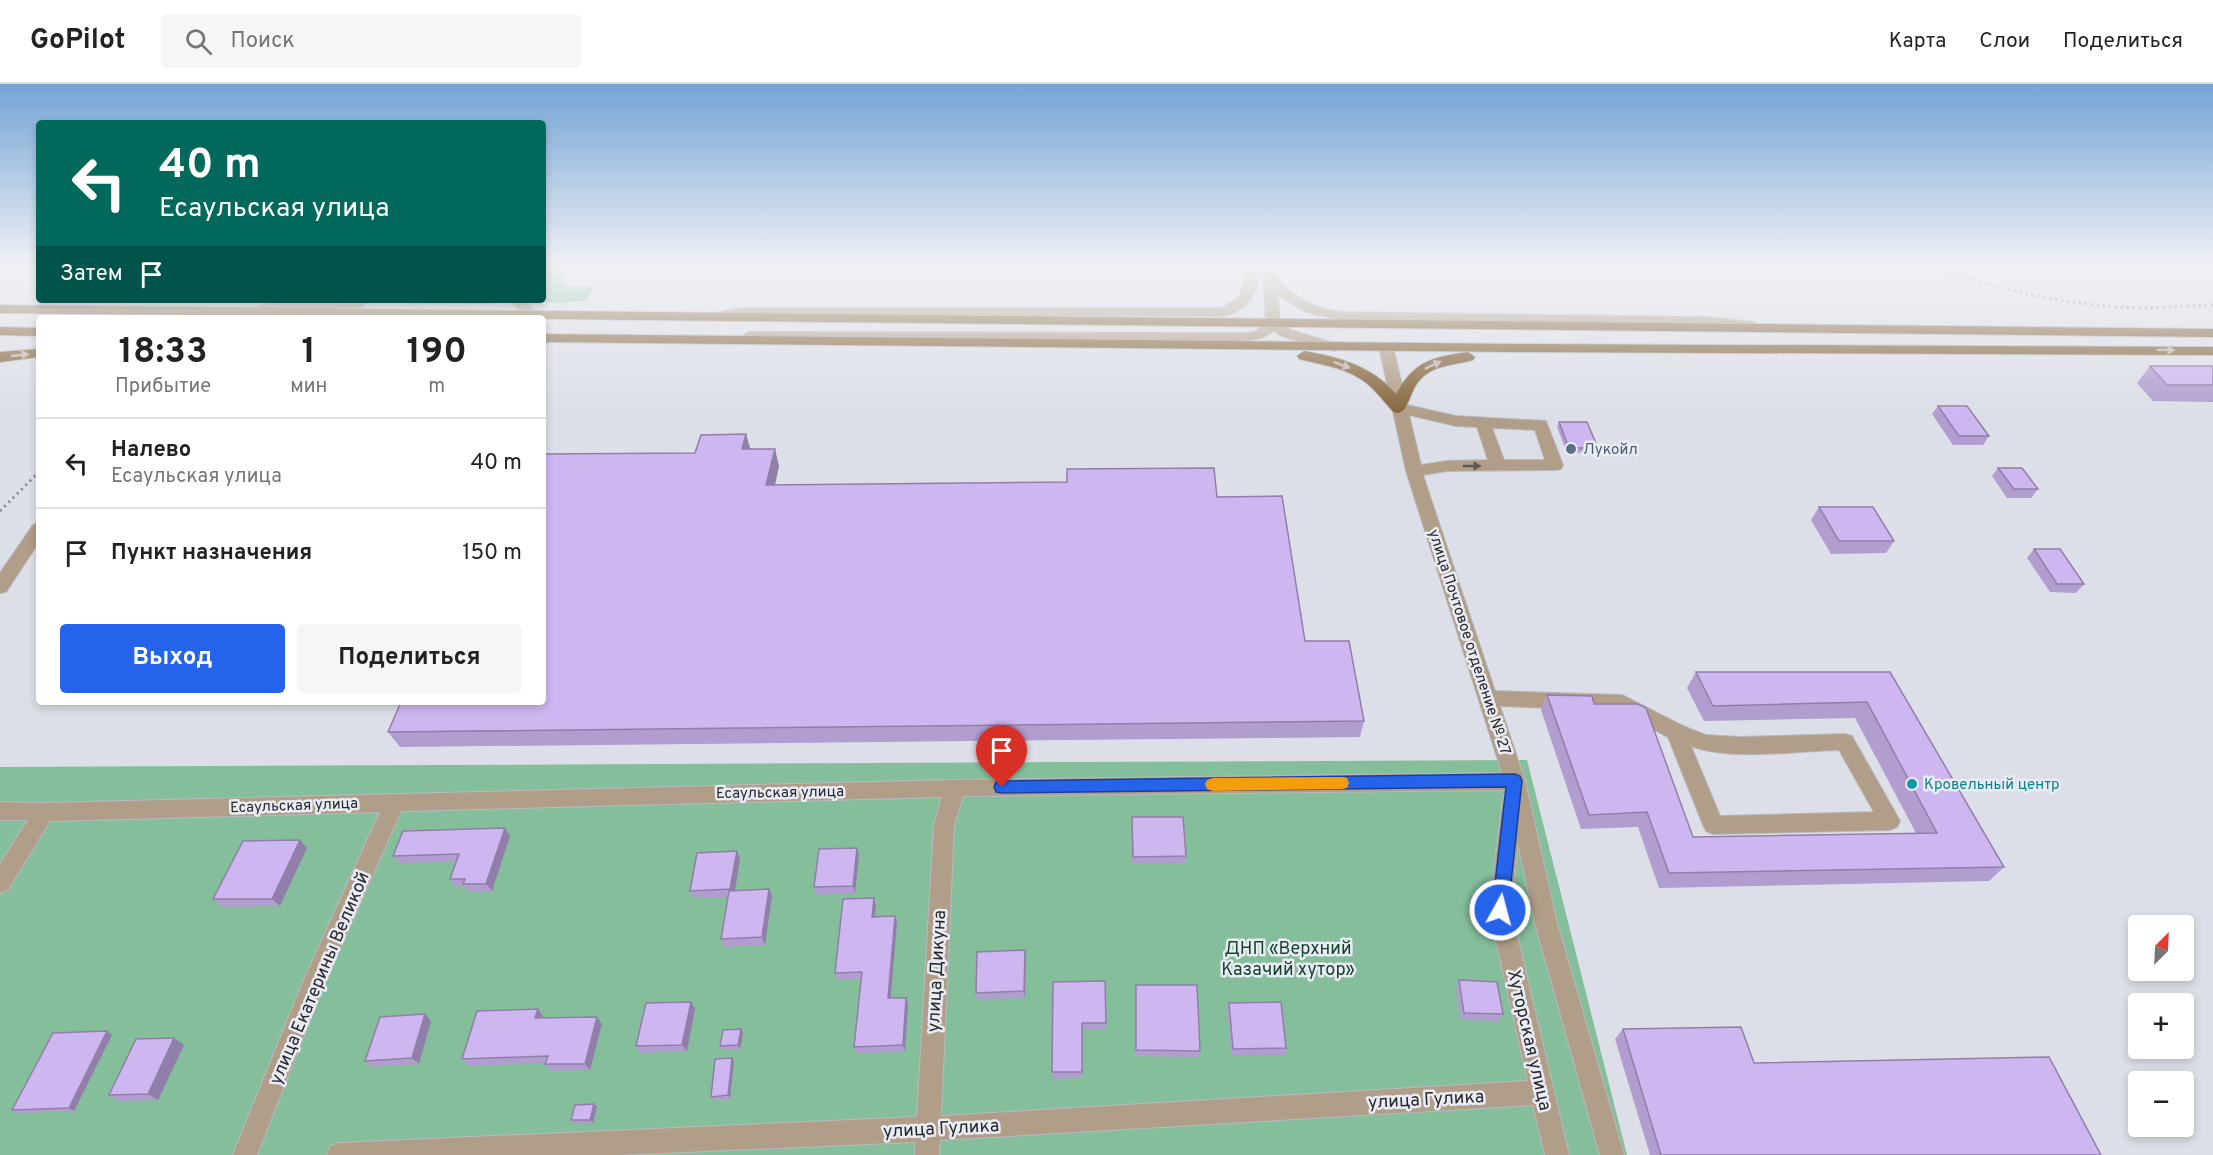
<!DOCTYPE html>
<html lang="ru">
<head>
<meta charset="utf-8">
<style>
  :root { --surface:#fff; --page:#f6f6f6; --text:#222; --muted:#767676; --line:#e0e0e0; --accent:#2563eb }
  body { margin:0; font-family:Overpass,sans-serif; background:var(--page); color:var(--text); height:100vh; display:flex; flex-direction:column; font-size:22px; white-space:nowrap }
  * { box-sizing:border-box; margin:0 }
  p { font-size:20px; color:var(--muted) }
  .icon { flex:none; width:33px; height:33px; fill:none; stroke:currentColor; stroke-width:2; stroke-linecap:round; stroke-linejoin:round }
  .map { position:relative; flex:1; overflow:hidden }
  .side { position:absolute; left:36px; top:231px; width:510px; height:390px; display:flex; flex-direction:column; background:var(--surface); border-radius:6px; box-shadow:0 3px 9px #0003 }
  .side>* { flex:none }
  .hud { position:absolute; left:36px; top:36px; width:510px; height:183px; border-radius:6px; box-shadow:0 3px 9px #0003; background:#00695c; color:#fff; overflow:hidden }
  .needle { width:39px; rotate:24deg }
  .fabs { position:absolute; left:2128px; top:831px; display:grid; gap:12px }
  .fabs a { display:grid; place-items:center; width:66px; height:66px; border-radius:6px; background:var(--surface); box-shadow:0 3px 9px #0003; font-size:30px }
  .pin { position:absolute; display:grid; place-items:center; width:51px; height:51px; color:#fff; margin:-62px -26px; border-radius:50% 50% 50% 0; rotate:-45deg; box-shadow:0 0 6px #0007 }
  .pin .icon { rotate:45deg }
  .me { position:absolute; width:66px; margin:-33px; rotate:7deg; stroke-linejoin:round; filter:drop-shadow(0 0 4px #0008) }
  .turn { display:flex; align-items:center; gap:21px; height:126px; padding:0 24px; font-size:27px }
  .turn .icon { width:78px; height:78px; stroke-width:2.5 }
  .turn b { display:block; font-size:42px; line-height:51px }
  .then { display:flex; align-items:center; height:57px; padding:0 24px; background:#0003; gap:12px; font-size:22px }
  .eta { display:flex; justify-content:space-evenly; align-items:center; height:102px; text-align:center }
  .eta b { font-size:36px; font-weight:700; line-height:42px }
  .action { display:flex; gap:12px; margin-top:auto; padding:12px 24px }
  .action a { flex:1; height:69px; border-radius:6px; background:var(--accent); color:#fff; font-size:24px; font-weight:700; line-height:69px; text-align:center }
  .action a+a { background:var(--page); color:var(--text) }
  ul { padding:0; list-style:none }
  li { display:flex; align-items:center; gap:18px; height:90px; padding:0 24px; border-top:2px solid var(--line) }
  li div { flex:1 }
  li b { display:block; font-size:22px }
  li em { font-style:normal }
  header { display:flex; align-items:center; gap:36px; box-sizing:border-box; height:84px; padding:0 30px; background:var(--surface); border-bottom:2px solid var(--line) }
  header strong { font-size:28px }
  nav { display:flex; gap:33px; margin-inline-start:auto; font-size:21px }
  .search { width:420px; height:54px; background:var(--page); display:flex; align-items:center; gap:15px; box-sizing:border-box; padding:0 21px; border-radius:6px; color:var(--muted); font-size:22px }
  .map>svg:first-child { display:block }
  .green { fill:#85be9b }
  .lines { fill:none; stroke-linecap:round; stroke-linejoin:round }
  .minor-casing { stroke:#b9bac2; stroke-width:2 }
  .major-casing { stroke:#b9bac2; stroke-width:2 }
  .path { stroke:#88898f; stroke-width:3; stroke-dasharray:2 4; stroke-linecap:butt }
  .minor { fill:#b09e88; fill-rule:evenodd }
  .major { fill:#86663c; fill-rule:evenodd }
  .wall { fill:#b19dcf }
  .shaded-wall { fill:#907fa9 }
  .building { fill:#ceb6f1; stroke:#907fa9; stroke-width:1.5 }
  .oneway { fill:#c2b6ab }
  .oneway2 { fill:#5e5750 }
  .route { fill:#2563eb; stroke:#184099; stroke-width:1.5 }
  .slow { fill:#f59e0b }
  .service-dot { fill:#5c6f8a; stroke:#eaecf5; stroke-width:2 }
  .culture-dot { fill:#0f9aa8; stroke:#eaecf5; stroke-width:2 }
  .labels { text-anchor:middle; stroke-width:5; stroke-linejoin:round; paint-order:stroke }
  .service-label { font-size:15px; fill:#4e5e75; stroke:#eaecf5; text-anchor:start }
  .street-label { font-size:15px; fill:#27282b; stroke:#eaecf5 }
  .culture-label { font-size:15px; fill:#0d838f; stroke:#eaecf5; text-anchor:start }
  .near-park-label { font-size:18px; fill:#14452b; stroke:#eaecf5 }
  .near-street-label { font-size:18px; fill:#27282b; stroke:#eaecf5 }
</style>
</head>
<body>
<header>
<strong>GoPilot</strong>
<div class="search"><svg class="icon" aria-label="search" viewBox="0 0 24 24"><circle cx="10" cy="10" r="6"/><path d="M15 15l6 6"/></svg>Поиск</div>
<nav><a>Карта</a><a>Слои</a><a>Поделиться</a></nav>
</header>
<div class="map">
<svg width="2213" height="1071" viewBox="0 0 2213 1071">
  <rect width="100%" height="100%" fill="#dddfe8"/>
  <path class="green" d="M543 180H569L563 192 568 203H594L587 217 552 219 531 216H543Z
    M377 216H499L491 220 381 219Z
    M1527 676 1627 1071H0V683Z"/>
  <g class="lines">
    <defs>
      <path id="minor" d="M648 180H1147L1140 184 1068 187 1062 184H655Z
        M1226 180C1243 180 1249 181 1259 195 1256 214 1243 228 1224 232H740L715 237 708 233 710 230 740 224H1222L1239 213 1245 195 1241 189Z
        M1262 180H1276L1277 193C1294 214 1314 224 1341 228L1707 233 1753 238 1760 242 1753 246 1707 241 1341 236 1305 228 1278 211 1280 237 1291 246 1338 260 1340 263 1338 266 1333 267 1281 252 1274 247 1262 254 1236 258 749 256 742 252 749 248 1247 249 1256 247 1266 239 1263 194 1260 190 1263 187Z
        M353 216H368L360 225 355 226 288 227 257 231 250 227C267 210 332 226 353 216Z
        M509 216H524L541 232 528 234Z
        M1386 259 1393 263 1407 321 1456 332 1546 337 1563 381 1561 385 1555 386 1447 387 1423 391 1495 607 1622 611 1683 642 1706 651 1741 653 1845 650 1852 652 1900 737 1897 743 1890 746 1713 750 1706 747 1703 741 1668 653 1619 627 1500 622 1525 697 1557 839 1624 1071H1600L1535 839 1518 759 1511 826 1569 1071H1545L1533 1021 940 1056 939 1071H915V1058L618 1071H327L330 1062 339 1059 917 1033 934 741 942 713 401 727 324 901 257 1071H233L302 900 380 728 50 737 8 806 0 809V780L28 736H0V718L44 719 955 696 1502 689 1406 387 1379 263ZM1409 331 1456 342 1477 343 1488 376 1447 377 1421 381ZM1492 344 1535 346 1545 376H1504ZM1691 662C1729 677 1798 667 1839 666L1874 728 1720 732ZM1507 706 1503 714 1489 826 1528 997 941 1032 954 741 963 712Z
        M39 439V458L6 508 0 509V489L33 441Z"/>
      <path id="major" d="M0 221 2213 245V253L0 229Z
        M0 243 39 244V252L0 251Z
        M543 250 1519 260 2213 263V271L1519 268 543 258Z
        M39 265V273L0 278V268Z
        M1304 267C1339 273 1372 282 1396 310 1414 277 1433 273 1468 268L1475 273 1473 276C1452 282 1430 280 1416 301 1411 309 1409 319 1403 327 1400 328 1398 330 1394 328 1391 326 1374 304 1365 298 1345 283 1322 281 1299 275L1297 272Z"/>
    </defs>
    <use href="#minor" class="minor-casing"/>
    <use href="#major" class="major-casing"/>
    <path class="path" d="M1922 180C1987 202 2052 219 2120 223 2151 225 2182 222 2213 221
      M0 427 39 388"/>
    <use href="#minor" class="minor"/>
    <use href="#major" class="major"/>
  </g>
  <path class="wall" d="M2150 282H2213V318L2153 317 2137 299Z
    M1938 322 1989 352 1983 361H1953L1932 330Z
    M1559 338 1598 364 1596 368 1567 369 1557 343Z
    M751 365 779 382 775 401 1217 413 1305 557 1364 637 1360 653 400 663 388 648 695 369Z
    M1998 384 2038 405 2031 414H2007L1992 392Z
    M1819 423 1894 457 1886 469 1831 470 1811 436Z
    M2034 465 2084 500 2076 509 2050 508 2027 474Z
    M1696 588H1890L2004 783 1989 797 1659 804 1638 743 1581 745 1541 626 1547 611 1594 620 1693 753 1916 749 1855 634 1704 637 1687 604Z
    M1131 741 1186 772 1185 780H1132Z
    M505 744 510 752 492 807 469 808 464 802 456 803 450 795 456 778 400 779 393 772Z
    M307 764 280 822 222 823 213 815Z
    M737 767 740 775 735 807 769 805 772 812 765 861 724 863 721 855 728 813 694 814 690 807Z
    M859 771 855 809 817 811 814 803Z
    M876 822 875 833 895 832 897 839 891 914 908 921 905 968 857 969 854 963 862 895 837 896 835 889Z
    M1026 873 1025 914 977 915 976 909Z
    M1459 896 1503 930 1499 937 1461 936 1456 903Z
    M1105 897 1106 946H1082V994L1053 995 1052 988Z
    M1136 901 1200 967 1199 973 1136 972Z
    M691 918 695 925 687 967 641 969 636 962Z
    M1229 919 1286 964 1285 971 1232 972 1227 925Z
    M538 925 543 932V934L602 940 590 986 551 987 545 980 546 979 469 982 462 975Z
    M425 930 431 937 419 980 373 983 365 977Z
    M1623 945 1754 979 2101 1071H1650L1615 955Z
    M743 949 740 965H722L720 962Z
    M112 951 74 1027 18 1029 12 1026Z
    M174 954 184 961 158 1016 119 1017 109 1011Z
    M732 974 734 977 730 1015 713 1016 711 1013Z
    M597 1023 593 1039H574L571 1036Z"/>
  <path class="shaded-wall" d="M746 350 751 367 742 365Z
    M775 365 779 382 771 418 766 401Z
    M505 744 510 752 492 807 486 800Z
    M300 756 307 764 280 822 272 815Z
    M857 764 859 771 855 809 853 802Z
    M737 767 740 775 734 813 730 805Z
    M769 805 772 812 765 861 762 853Z
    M874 814 876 822 874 840 872 833Z
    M895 832 897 839 890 921 888 914Z
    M1025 866 1026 873 1025 914 1024 907Z
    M906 914 908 921 905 968 903 961Z
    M691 918 695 925 687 967 682 961Z
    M538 925 543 932 541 941 535 934Z
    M425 930 431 937 419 980 412 974Z
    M597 933 602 940 590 986 585 980Z
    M741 945 743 949 740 965 738 961Z
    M107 947 112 951 74 1027 69 1024Z
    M174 954 184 961 158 1016 148 1010Z
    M732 974 734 977 730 1015 728 1011Z
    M594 1020 597 1023 593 1039 590 1036Z"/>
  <path class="building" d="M2150 282H2213V301H2167Z
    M1938 322H1967L1989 352H1959Z
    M1559 338H1587L1598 364H1569Z
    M746 350 742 365H775L766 401 1067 398V385L1214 384 1217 413 1282 412 1305 557H1349L1364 637 388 648 401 618H543V370L695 369 701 351Z
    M1998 384H2022L2038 405H2014Z
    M1819 423H1873L1894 457H1839Z
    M2034 465H2060L2084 500H2057Z
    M1696 588H1890L2004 783 1669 789 1647 728 1589 731 1547 611 1592 612 1594 620H1638L1646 624 1693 753 1937 749 1867 618 1713 622Z
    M1132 733H1183L1186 772 1133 773Z
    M505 744 486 800H463L465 795H450L459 770 393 772 403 747Z
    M300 756 272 815H213L243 757Z
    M857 764 853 802 814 803 819 765Z
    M737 767 730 805 690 807 697 769Z
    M769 805 762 853 721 855 729 807Z
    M874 814 872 833 895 832 888 914H906L903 961 854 963 862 888 835 889 843 815Z
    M1025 866 1024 907 976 909 977 868Z
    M1459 896 1497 898 1503 930 1464 929Z
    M1105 897 1106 939H1082V988H1052L1053 898Z
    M1136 901H1197L1200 967 1136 966Z
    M691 918 682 961 636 962 646 919Z
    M1281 918 1286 964 1233 965 1229 919Z
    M538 925 535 934 597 933 585 980H545L548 972 462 975 477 927Z
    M425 930 412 974 365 977 380 933Z
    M1741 943 1754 979 2049 973 2101 1071H1661L1623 945Z
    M741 945 738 961 720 962 723 946Z
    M107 947 69 1024 12 1026 53 949Z
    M174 954 148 1010 109 1011 136 955Z
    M732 974 728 1011 711 1013 715 975Z
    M594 1020 590 1036H571L575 1021Z"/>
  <defs><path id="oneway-solid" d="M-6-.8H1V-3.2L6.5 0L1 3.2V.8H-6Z" transform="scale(1.5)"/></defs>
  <g class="oneway">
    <use href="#oneway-solid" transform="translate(2166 266) rotate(1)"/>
    <use href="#oneway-solid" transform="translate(20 271) rotate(-6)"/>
    <use href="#oneway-solid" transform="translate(1342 281) rotate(21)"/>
    <use href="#oneway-solid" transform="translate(1433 281) rotate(-25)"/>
  </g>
  <use class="oneway2" href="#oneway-solid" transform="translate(1472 382)"/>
  <linearGradient id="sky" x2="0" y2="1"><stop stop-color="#74a4d6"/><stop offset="0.55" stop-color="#f0f1f5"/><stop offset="1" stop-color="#f0f1f5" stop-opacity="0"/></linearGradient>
  <rect width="2213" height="330" fill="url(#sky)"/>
  <path class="route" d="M1515 690 1520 692 1522 697 1508 826 1506 832 1500 834 1494 832 1492 826 1506 703 1002 709 996 708 994 703 996 698 1002 697Z"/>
  <path class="slow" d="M1342 693 1347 694 1349 699 1347 704 1342 705 1213 707 1207 705 1205 700 1207 696 1213 694Z"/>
  <circle class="service-dot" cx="1571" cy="365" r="6"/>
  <circle class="culture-dot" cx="1912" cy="700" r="6"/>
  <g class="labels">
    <g class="service-label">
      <text x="1583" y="370">Лукойл</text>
    </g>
    <g class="street-label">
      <text transform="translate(1470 558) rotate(72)" y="5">улица Почтовое отделение № 27</text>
      <text transform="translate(780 708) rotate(-1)" y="5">Есаульская улица</text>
      <text transform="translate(294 721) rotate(-2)" y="5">Есаульская улица</text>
    </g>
    <g class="culture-label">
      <text x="1924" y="705">Кровельный центр</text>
    </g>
    <g class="near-park-label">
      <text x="1288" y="870">ДНП «Верхний<tspan x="1288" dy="21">Казачий хутор»</tspan></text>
    </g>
    <g class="near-street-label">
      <text transform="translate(936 887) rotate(-87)" y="6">улица Дикуна</text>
      <text transform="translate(319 894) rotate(-67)" y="6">улица Екатерины Великой</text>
      <text transform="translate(1530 956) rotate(77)" y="6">Хуторская улица</text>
      <text transform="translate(1426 1015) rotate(-3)" y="6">улица Гулика</text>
      <text transform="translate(941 1044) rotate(-3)" y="6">улица Гулика</text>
    </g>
  </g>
</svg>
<div class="fabs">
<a><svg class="needle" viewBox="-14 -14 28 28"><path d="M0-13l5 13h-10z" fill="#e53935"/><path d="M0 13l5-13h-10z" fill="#767676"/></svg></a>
<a>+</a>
<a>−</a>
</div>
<div class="pin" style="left:1002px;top:703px;background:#d93025"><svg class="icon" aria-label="arrive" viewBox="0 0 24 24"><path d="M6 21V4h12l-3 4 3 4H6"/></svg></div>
<svg class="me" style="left:1500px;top:826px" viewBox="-20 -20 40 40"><circle r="17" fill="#2563eb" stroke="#fff" stroke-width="3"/><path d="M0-11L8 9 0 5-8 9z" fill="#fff"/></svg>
<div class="hud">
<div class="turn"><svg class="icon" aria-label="left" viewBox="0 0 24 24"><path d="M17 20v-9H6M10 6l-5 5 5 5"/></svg><div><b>40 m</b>Есаульская улица</div></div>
<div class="then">Затем<svg class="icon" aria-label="arrive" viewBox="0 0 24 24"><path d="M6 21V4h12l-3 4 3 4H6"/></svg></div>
</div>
<section class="side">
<div class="eta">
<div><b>18:33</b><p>Прибытие</p></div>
<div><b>1</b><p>мин</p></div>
<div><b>190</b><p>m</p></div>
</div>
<ul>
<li><svg class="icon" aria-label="left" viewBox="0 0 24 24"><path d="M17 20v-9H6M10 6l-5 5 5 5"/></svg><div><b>Налево</b><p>Есаульская улица</p></div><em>40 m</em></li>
<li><svg class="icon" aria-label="arrive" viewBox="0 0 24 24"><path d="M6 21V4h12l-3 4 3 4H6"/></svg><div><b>Пункт назначения</b></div><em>150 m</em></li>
</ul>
<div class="action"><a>Выход</a><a>Поделиться</a></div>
</section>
</div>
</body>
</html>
